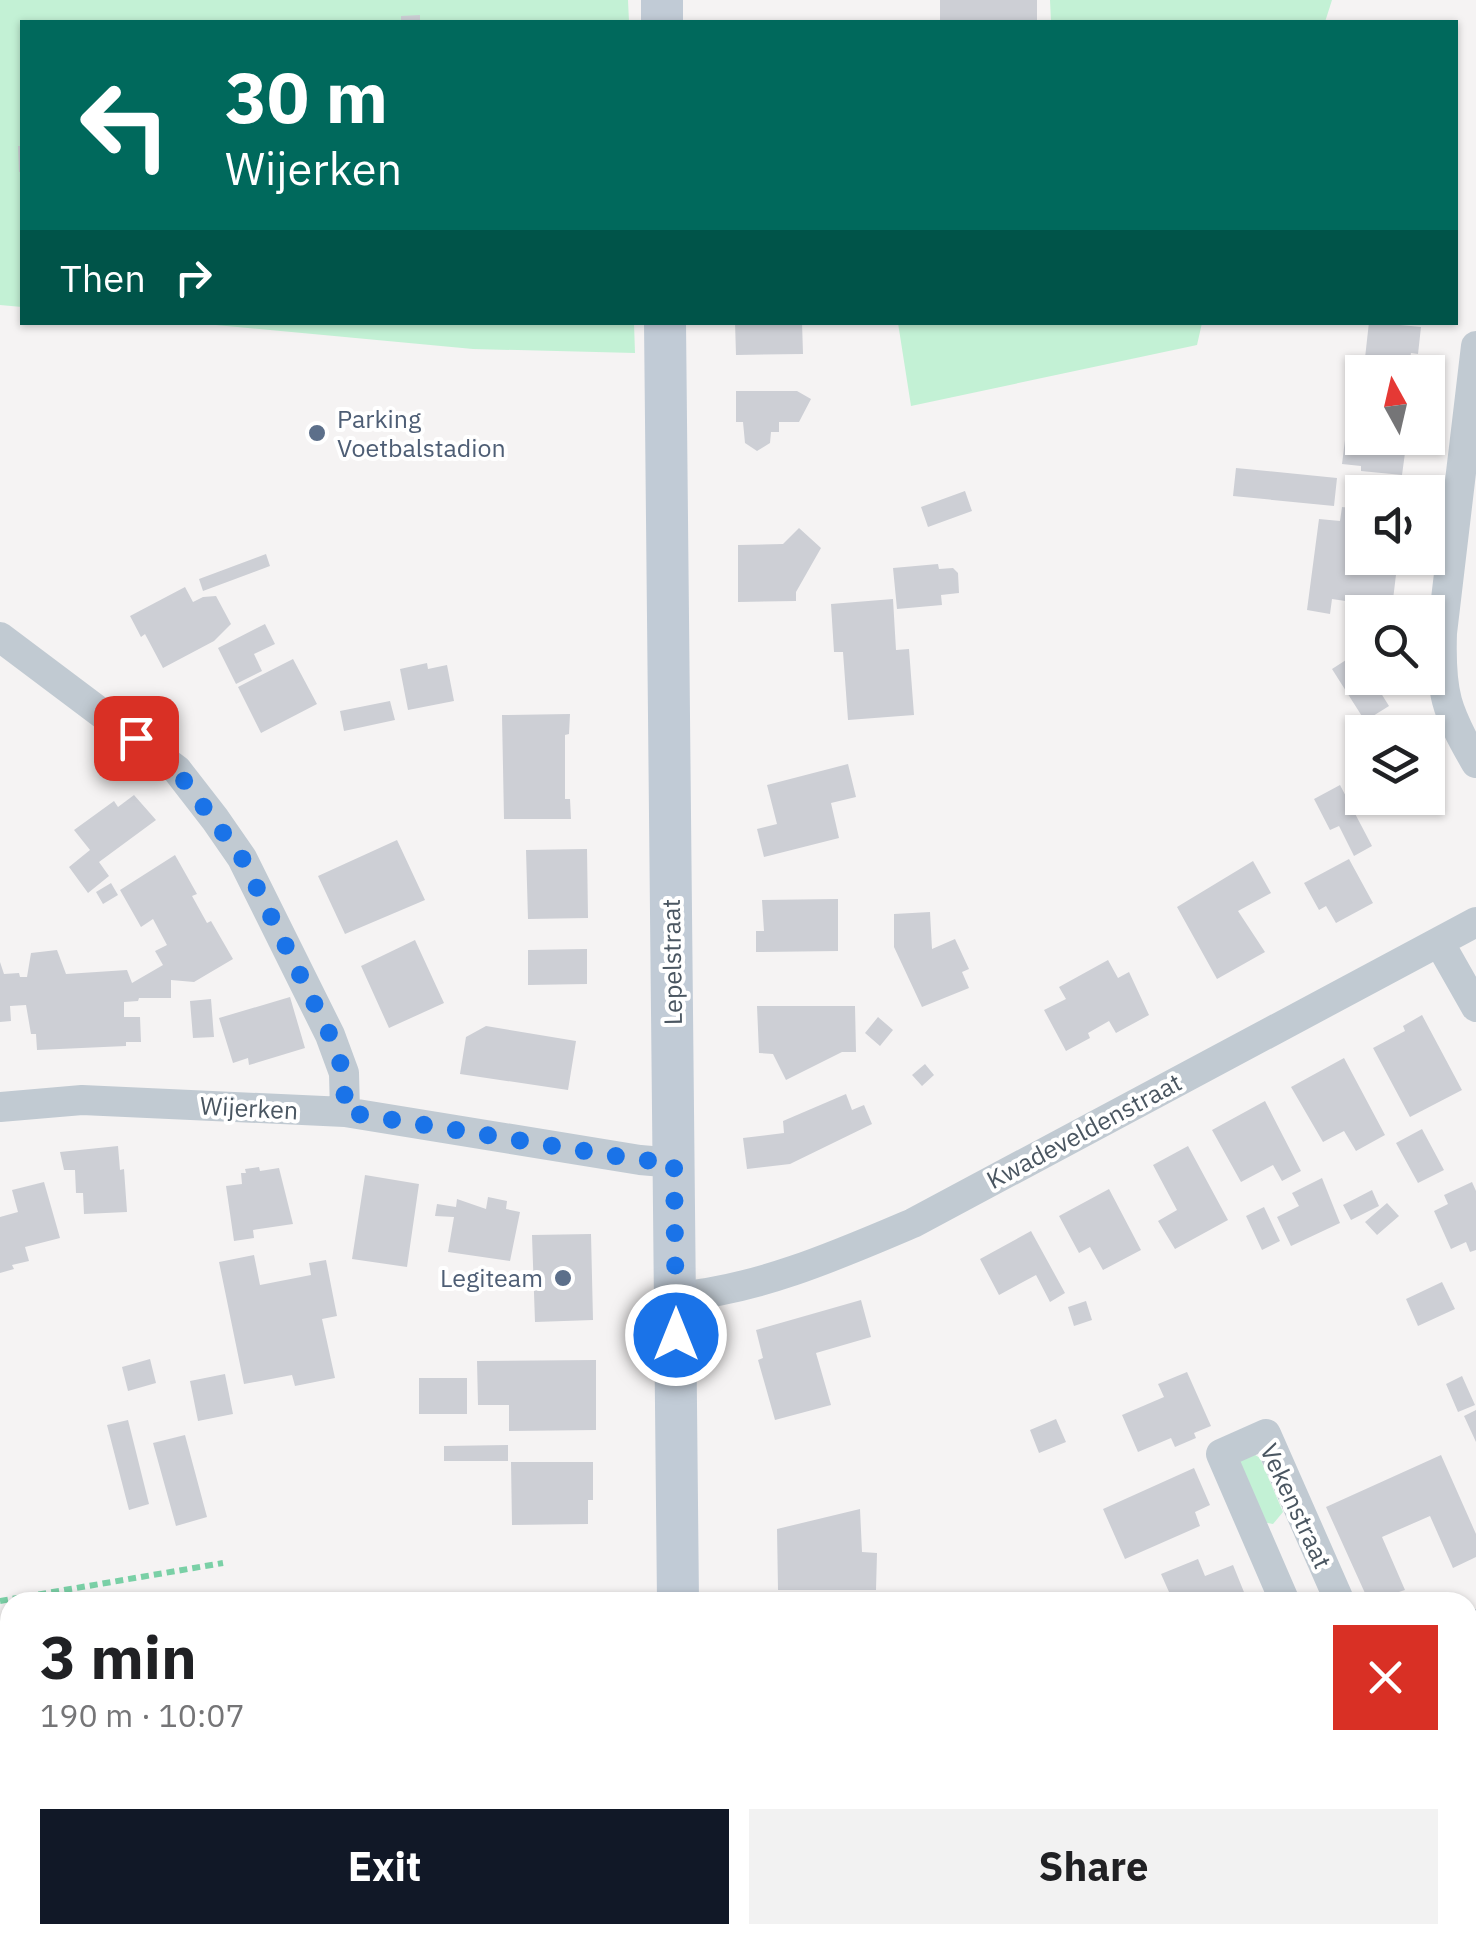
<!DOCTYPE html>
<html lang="en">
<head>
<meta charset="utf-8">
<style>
  :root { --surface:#fff; --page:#f2f2f2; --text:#202124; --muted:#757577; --accent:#111827 }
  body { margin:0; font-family:"IBM Plex Sans",sans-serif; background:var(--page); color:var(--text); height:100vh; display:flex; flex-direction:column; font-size:38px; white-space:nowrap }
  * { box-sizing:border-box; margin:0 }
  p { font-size:32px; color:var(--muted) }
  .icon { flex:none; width:55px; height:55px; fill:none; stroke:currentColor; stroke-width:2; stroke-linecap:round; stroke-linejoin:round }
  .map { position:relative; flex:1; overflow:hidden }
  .sheet { position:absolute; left:0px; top:1592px; width:1478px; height:352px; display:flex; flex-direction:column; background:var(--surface); border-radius:30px 30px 0 0; box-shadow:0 2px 8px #0004 }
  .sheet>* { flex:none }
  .hud { position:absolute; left:20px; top:20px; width:1438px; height:305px; border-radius:0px; box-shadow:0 2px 8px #0004; background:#00695c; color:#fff; overflow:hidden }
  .needle { width:65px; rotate:352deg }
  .fabs { position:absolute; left:1345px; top:355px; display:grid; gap:20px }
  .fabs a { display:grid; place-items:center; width:100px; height:100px; border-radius:0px; background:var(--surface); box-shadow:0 2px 8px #0004; font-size:50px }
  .pin { position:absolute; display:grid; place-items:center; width:85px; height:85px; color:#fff; margin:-42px; border-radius:20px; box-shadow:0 5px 15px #0006 }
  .me { position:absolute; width:110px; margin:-55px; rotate:0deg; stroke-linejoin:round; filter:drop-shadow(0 0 8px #0008) }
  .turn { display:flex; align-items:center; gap:35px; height:210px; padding:0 40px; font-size:45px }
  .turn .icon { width:130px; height:130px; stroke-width:2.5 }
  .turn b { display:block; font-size:70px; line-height:85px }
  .then { display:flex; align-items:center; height:95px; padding:0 40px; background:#0003; gap:20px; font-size:38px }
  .round { display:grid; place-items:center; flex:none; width:105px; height:105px; border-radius:0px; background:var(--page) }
  .summary { display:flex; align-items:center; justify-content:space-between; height:170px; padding:0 40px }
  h1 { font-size:60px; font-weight:800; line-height:75px }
  .button { display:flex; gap:20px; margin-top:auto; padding:20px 40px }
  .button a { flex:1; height:115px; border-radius:0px; background:var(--accent); color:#fff; font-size:40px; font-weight:800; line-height:115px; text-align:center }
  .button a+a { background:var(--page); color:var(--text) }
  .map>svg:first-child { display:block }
  .green { fill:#c3f1d5 }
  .building { fill:#cdcfd5 }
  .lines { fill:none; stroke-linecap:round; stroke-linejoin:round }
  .path { stroke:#7ad0a6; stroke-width:6; stroke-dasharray:8 5; stroke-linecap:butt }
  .street { stroke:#c1cad2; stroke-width:30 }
  .secondary { stroke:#c1cbd6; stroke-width:42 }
  .route { stroke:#1a73e8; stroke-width:18; stroke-dasharray:0 32.4 }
  .service-dot { fill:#5c6f8a; stroke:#fff; stroke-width:4 }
  .labels { text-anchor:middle; stroke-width:8; stroke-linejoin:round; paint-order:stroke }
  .service-label { font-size:25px; fill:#4e5e75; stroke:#fff; text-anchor:start }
  .street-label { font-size:25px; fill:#4a5661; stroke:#fff }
</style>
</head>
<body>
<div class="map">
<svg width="1476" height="1943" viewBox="0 0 1476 1943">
  <rect width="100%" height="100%" fill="#f5f3f3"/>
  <path class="green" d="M0 0H628L629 22H22V307L0 305Z
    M1050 0H1332L1325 22H1051Z
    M194 323H634L635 353 473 349Z
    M898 323V322L1202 323 1197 345 911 406Z
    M1252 1453 1260 1458 1283 1512 1273 1524 1262 1522 1238 1460Z
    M0 1879 5 1913H10V1935H57L58 1943H0Z
    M1251 1935H1418L1402 1943H1255Z"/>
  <path class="building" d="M940 0H1037V22H940Z
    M420 15V22H401V16Z
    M18 146H22V172H19Z
    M735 322H802L803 354 736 355Z
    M1369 322 1421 327 1418 354 1411 353 1408 372H1362V384L1350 383 1353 357 1365 358Z
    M736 391H797L811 399 799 422H779V432H771L770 443 757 451 745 443 743 422H736Z
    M1348 416 1362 418V438H1407L1402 475 1361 471V466L1342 464Z
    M1236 468 1337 478 1334 506 1233 496Z
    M965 491 972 511 928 527 921 507Z
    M1342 507 1362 509V558H1398L1392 608 1332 599 1330 614 1307 610 1319 519 1340 521Z
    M799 528 821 548 796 592V601L738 602V545L783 544Z
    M266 554 270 566 203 591 199 579Z
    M938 564 939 569 953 568 958 573 959 593 941 595 942 605 897 609 893 568Z
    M185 587 193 602 203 597 216 596 231 624 214 641 163 668 145 634 141 637 130 616Z
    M893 599 896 650 909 649 914 715 848 720 843 652H834L831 604Z
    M265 624 275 644 254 654 262 671 236 684 218 648Z
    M1360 651 1362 678H1377L1383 687 1379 690 1389 706 1365 721 1332 669Z
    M293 659 317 704 261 733 238 687Z
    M427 663 428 669 447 665 454 701 408 710 400 669Z
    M390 701 395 720 344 731 340 711Z
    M570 714 569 734 565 735V799H570L571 819H504L502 715Z
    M848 764 856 797 831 803 839 838 764 857 757 829 777 824 767 785Z
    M1340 785 1372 846 1354 856 1339 826 1330 830 1314 799Z
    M134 795 156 820 99 862 109 876 88 893 69 867 90 850 74 830 114 801 118 807Z
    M397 840 425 900 345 934 318 876Z
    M587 849 588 918 528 919 526 850Z
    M175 855 197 894 192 896 207 923 211 921 233 959 194 982 171 980V998H139L138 1001 124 1002V1017H140L141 1042H126V1046L37 1050 36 1034H31L26 1005 10 1006 11 1021 0 1022V962L4 974 19 973 20 977H27L31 953 57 950 66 974 127 970 132 983 163 965 155 951 167 945 153 919 141 927 120 890Z
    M1349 859 1373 903 1336 923 1326 906 1319 910 1304 883Z
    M1253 861 1271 893 1238 911 1265 952 1217 979 1177 907Z
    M111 883 118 895 103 904 96 892Z
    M838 899V951L756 952V931H764L762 900Z
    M930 912 932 949 955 939 969 969 962 972 969 988 922 1007 894 947V914Z
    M415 940 444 1003 389 1028 361 966Z
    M587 949V984L528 985V950Z
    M1108 960 1118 978 1129 972 1149 1015 1116 1033 1109 1021 1088 1033 1090 1038 1066 1051 1044 1010 1066 999 1059 987Z
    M290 997 305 1048 249 1065 248 1058 233 1063 219 1018Z
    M211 999 214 1037 193 1038 190 1001Z
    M757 1006H855L856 1052H842L786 1080 773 1054 759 1053Z
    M1422 1015 1462 1090 1410 1117 1373 1048 1405 1031 1403 1026Z
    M878 1017 893 1030 880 1046 865 1033Z
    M486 1026 576 1041 568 1090 460 1074 466 1037Z
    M1344 1058 1385 1135 1356 1151 1344 1131 1323 1142 1291 1087Z
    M925 1064 934 1075 922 1086 912 1075Z
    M846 1094 852 1110 864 1105 872 1124 790 1164 747 1169 743 1138 784 1133 783 1121Z
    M1265 1101 1301 1171 1282 1181 1273 1165 1241 1182 1212 1130Z
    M1422 1129 1444 1170 1418 1183 1396 1143Z
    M118 1146 120 1170 124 1169 127 1212 84 1214 83 1193H76L75 1170H64L60 1152Z
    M1188 1146 1228 1220 1175 1249 1158 1221 1177 1210 1153 1165Z
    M259 1167 260 1171 279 1168 293 1224 253 1230 254 1238 234 1241 226 1186 242 1184 241 1173H246L245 1169Z
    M365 1175 419 1184 407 1267 352 1259Z
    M1322 1178 1340 1223 1291 1246 1277 1217 1299 1206 1292 1193Z
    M44 1182 60 1238 25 1247 29 1261 12 1265 14 1269 0 1273V1217L18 1212 12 1190Z
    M1472 1182 1476 1191V1250L1470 1252 1466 1242 1451 1249 1434 1211 1448 1204 1444 1195Z
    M1109 1189 1141 1250 1103 1270 1090 1247 1079 1253 1059 1216Z
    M1372 1190 1379 1206 1351 1220 1343 1205Z
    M488 1197 507 1201 506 1209 520 1212 510 1261 448 1252 454 1217 435 1216 437 1204 456 1207 457 1199 486 1209Z
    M1387 1203 1399 1216 1377 1235 1365 1222Z
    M1264 1207 1280 1241 1262 1250 1246 1216Z
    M1031 1231 1065 1293 1050 1302 1036 1275 999 1295 980 1259Z
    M591 1234 593 1320 535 1322 532 1235Z
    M254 1255 260 1285 311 1275 309 1263 326 1260 337 1316 322 1319 335 1378 295 1386 292 1375 244 1384 219 1262Z
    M1442 1282 1455 1309 1418 1326 1406 1299Z
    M861 1300 871 1337 816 1353 831 1405 775 1420 758 1360 763 1358 756 1330Z
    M1086 1301 1092 1320 1074 1326 1068 1307Z
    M150 1359 156 1383 128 1391 122 1367Z
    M596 1360V1430L509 1431V1405H478L477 1361Z
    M1187 1372 1211 1426 1194 1433 1196 1438 1175 1447 1171 1438 1138 1452 1122 1415 1164 1397 1158 1384Z
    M225 1374 233 1414 198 1421 190 1381Z
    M1462 1376 1475 1405 1458 1412 1446 1384Z
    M419 1378H467V1414H419Z
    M1476 1410V1442L1464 1416Z
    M1056 1419 1066 1442 1039 1453 1030 1430Z
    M128 1420 149 1504 129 1510 107 1425Z
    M185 1435 207 1517 176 1526 153 1443Z
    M508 1445V1461H444V1446Z
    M1441 1455 1476 1534V1557L1453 1568 1430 1516 1382 1537 1405 1590 1369 1602 1326 1507Z
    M511 1462H593V1500H588V1524L512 1525Z
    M1194 1468 1210 1505 1195 1512 1200 1526 1125 1559 1103 1509Z
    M860 1509 862 1552 877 1553 876 1590H778L777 1529Z
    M1198 1559 1205 1576 1233 1565 1248 1602H1144L1169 1592 1161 1574Z
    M593 1594V1602H383V1599Z
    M302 1935H385L387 1943H303Z
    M549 1935H631L633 1943H551Z
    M791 1935H873L876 1943H770Z
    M1098 1935H1152L1136 1943H1102Z"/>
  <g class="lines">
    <path class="path" d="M0 1601 223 1563"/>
    <path class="street" d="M1476 346 1442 633C1440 693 1446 711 1476 763
      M0 637 177 770 215 819 242 858 330 1035 344 1073 345 1112
      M1439 942 1476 1007
      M0 1107 82 1100 345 1112 640 1160 675 1163
      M675 1297C758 1290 838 1255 913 1223L1476 922
      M1285 1602 1221 1454 1266 1434 1340 1602
      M1468 1628 1476 1624
      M258 1935 259 1943
      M1239 1935 1243 1943"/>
    <path class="secondary" d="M662 0V22
      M665 322 678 1602
      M703 1935 704 1943"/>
  </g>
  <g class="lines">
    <path class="route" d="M136 738 176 770 242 858 330 1035 344 1073 345 1112 640 1160 674 1162 676 1335"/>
  </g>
  <g class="service-dot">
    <circle cx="317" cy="433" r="10"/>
    <circle cx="563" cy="1278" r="10"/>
  </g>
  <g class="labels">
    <g class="service-label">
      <text x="337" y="428">Parking<tspan x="337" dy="29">Voetbalstadion</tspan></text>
      <text x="543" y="1287" text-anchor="end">Legiteam</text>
    </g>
    <g class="street-label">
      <text transform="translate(672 962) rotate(-91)" y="9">Lepelstraat</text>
      <text transform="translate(249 1108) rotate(3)" y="9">Wijerken</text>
      <text transform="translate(1084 1131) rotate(-28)" y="9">Kwadeveldenstraat</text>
      <text transform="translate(1296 1506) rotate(65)" y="9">Vekenstraat</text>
    </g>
  </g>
</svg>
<div class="fabs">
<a><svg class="needle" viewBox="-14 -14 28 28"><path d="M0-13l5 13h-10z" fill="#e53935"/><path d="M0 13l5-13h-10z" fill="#757577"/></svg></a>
<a><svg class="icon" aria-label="sound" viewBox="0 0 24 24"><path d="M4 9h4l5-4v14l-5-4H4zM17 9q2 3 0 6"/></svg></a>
<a><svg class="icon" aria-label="search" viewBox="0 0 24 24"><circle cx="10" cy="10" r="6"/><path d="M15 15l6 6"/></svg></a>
<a><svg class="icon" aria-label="layers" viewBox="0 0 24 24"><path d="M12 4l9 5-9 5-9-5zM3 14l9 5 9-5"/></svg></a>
</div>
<div class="pin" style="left:136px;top:738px;background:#d93025"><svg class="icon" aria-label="arrive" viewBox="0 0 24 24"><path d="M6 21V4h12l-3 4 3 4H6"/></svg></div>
<svg class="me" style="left:676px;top:1335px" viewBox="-20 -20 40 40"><circle r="17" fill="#1a73e8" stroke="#fff" stroke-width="3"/><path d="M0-11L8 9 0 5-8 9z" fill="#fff"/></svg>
<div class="hud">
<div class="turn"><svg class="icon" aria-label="left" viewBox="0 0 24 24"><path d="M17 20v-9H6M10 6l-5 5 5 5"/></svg><div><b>30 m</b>Wijerken</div></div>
<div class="then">Then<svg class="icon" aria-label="right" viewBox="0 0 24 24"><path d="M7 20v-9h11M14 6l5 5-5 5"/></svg></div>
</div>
<section class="sheet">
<div class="summary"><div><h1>3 min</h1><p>190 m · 10:07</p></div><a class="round" style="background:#d93025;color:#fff"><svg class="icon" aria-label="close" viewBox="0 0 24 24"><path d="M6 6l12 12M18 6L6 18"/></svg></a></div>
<div class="button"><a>Exit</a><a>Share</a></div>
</section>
</div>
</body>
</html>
